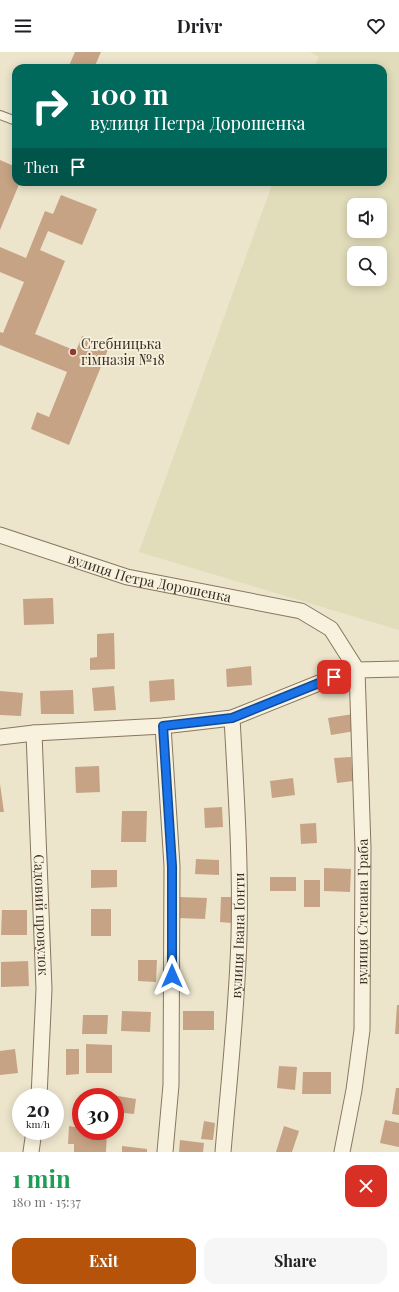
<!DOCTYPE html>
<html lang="en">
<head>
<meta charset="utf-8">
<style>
  :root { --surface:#fff; --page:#f6f6f6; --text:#202124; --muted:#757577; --accent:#b45309 }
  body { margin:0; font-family:"Playfair Display",serif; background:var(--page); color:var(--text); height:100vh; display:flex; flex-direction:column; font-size:15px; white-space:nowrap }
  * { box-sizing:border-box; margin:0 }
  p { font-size:13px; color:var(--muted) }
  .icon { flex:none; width:22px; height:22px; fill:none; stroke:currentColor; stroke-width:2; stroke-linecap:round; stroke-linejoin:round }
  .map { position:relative; height:1100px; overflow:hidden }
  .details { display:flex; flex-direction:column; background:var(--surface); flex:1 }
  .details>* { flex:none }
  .top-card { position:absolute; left:12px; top:12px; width:375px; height:122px; border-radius:12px; box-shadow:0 2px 10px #0003; background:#00695c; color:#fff; overflow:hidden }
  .controls { position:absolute; left:347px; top:146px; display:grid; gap:8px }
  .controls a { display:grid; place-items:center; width:40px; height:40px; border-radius:8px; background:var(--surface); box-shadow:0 2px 10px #0003; font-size:20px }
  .speed { position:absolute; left:12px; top:1036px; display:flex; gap:8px; font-size:20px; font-weight:700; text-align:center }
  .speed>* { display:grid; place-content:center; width:52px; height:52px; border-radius:50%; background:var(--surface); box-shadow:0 2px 10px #0003; line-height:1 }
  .speed small { font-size:10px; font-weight:400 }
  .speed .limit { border:6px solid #d22; background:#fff; color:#111 }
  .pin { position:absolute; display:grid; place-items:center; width:34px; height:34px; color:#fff; margin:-17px; border-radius:8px; box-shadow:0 2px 6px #0006 }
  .me { position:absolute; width:44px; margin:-22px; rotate:0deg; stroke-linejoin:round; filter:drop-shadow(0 0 3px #0008) }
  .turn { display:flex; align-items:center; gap:14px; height:84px; padding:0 12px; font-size:18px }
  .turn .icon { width:52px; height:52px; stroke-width:2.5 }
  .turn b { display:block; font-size:28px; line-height:34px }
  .then { display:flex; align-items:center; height:38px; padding:0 12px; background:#0003; gap:8px; font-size:15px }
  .round { display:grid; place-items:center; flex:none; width:42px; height:42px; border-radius:12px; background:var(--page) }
  .overview { display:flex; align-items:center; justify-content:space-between; height:68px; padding:0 12px }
  h1 { font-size:24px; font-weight:700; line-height:30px; color:#1e9e55 }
  .primary-button { display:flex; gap:8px; margin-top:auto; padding:8px 12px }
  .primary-button a { flex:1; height:46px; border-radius:12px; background:var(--accent); color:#fff; font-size:16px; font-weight:700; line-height:46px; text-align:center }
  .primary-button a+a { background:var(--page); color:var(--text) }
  header { display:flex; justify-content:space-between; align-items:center; height:52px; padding:0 12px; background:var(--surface); font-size:18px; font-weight:700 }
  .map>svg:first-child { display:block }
  .farmland { fill:#e1dcb9; fill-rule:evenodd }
  .building { fill:#c7a385 }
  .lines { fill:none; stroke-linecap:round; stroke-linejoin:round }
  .lane-casing { stroke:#887760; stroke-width:10 }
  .street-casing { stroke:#887760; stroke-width:17 }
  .lane { stroke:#f7f1de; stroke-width:8 }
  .street { stroke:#f7f1de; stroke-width:15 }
  .route-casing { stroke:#114b97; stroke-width:10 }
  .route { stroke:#1a73e8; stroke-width:7 }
  .poi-dot { fill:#923935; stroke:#f4eeda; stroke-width:1.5 }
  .labels { text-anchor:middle; stroke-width:4; stroke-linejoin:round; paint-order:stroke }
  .poi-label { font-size:14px; fill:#3a2f23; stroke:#f4eeda; text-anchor:start }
  .street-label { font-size:14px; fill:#3a2f23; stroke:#f4eeda }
</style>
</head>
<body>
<header><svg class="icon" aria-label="menu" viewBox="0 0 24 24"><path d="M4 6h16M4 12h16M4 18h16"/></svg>Drivr<svg class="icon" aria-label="heart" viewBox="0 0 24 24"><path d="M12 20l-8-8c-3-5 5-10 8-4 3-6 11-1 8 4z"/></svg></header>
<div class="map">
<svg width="399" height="1100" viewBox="0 0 399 1100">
  <rect width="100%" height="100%" fill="#ece4cb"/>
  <path class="farmland" d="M310 0H399V578L139 500 273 130H383V16H314L319 5ZM354 153H380V179H354ZM354 201H380V227H354Z"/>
  <path class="building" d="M75 0H101L94 16H68Z
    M0 108 16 115V130H20L0 178Z
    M61 143 97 157 82 193 48 179 40 198 65 209 35 282 76 299 82 284 109 295 69 393 31 377 37 360 49 365 67 320 0 293V280L3 281 24 230 0 220V195L26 206 45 159 53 162Z
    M53 546 54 572 24 573 23 547Z
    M114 581 115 617 90 618V606L97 605V582Z
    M251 614 252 633 227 635 226 617Z
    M174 627 175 648 150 650 149 629Z
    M114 634 116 658 94 659 92 636Z
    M73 638 74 662H41L40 639Z
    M0 639 23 641 21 664 0 663Z
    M353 662 355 679 331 683 328 666Z
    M351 705 353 729 337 731 334 706Z
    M99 714 100 740 76 741 75 715Z
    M293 726 295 743 272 746 270 729Z
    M0 732 4 760H0Z
    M222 755 223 775 205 776 204 756Z
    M122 759H147L146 790H121Z
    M316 771 317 791 301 792 300 772Z
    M196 807 219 808V823L195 822Z
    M324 816 351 817 350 840 324 839Z
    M91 818H117V835L91 836Z
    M270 825H296V839H270Z
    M304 828H320V855H304Z
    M179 845 207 846 205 867 178 866Z
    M221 845H233L232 871 220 870Z
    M91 857H111V884H91Z
    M2 858H27V883H1Z
    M138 908H157L156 930 138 929Z
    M28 909 29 934 1 935V910Z
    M397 953H399V982H395Z
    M122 959 151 960 150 980 121 979Z
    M183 959H214V978H183Z
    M83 963H108L107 982H82Z
    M86 992 112 993V1021H86Z
    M15 997 18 1021 0 1023V999Z
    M66 997H79V1022L66 1023Z
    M279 1014 297 1015 295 1038 277 1036Z
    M303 1020H331V1042H302Z
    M396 1036H399V1063L392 1062Z
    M106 1042 136 1047 134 1062 115 1060V1045H106Z
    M76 1067H81V1079H107L106 1100H74V1092H68L69 1074 75 1075Z
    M385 1068 399 1071V1095L380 1091Z
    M204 1069 215 1071 213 1088 201 1087Z
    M284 1074 299 1079 292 1100H276Z
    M180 1088 204 1091 203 1100H179Z
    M122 1094 147 1097V1100H122Z"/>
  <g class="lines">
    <defs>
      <path id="lane" d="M0 63 16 69"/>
      <g id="street">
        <path id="s1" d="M0 483 127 525 301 559 331 577 357 618"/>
        <path d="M163 674 172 814 171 1033 165 1100"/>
        <path id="s2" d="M34 681 44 937 39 1045"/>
        <path d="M0 685 34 681 163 674 232 666 334 625 357 618 399 617"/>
        <path d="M31 1100 34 1079"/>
        <path id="s3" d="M223 1100C229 1028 237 957 239 885 241 812 236 739 232 666"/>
        <path id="s4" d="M342 1100 354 1038 362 978 363 796 357 618"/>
      </g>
    </defs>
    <use href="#lane" class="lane-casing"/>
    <use href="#street" class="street-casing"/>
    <use href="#lane" class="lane"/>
    <use href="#street" class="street"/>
  </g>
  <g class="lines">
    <defs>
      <path id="route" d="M172 924V814L163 674 232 666 334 625"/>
    </defs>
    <use href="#route" class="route-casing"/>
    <use href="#route" class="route"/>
  </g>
  <circle class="poi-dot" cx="73" cy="300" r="4"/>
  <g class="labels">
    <g class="poi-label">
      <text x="81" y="297">Стебницька<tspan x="81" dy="16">гімназія №18</tspan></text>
    </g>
    <g class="street-label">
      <text dy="5" stroke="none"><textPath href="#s1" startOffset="156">вулиця Петра Дорошенка</textPath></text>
      <text dy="5" stroke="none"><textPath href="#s4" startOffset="242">вулиця Степана Граба</textPath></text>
      <text dy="5" stroke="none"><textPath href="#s2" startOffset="182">Садовий провулок</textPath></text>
      <text dy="5" stroke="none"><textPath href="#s3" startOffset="217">вулиця Івана Ґонти</textPath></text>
    </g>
  </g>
</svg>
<div class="controls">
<a><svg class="icon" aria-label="sound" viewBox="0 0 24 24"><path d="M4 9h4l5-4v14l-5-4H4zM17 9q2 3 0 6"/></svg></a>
<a><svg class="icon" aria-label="search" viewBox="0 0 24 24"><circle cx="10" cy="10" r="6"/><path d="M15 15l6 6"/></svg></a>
</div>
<div class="speed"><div>20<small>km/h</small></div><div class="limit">30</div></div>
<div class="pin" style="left:334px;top:625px;background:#d93025"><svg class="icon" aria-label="arrive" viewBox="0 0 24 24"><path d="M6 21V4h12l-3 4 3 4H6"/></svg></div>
<svg class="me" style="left:172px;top:924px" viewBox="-20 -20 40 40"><path d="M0-17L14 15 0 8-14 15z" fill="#1a73e8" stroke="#fff" stroke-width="4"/></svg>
<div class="top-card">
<div class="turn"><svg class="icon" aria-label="right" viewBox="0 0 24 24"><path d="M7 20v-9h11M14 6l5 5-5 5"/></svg><div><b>100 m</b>вулиця Петра Дорошенка</div></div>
<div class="then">Then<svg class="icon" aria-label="arrive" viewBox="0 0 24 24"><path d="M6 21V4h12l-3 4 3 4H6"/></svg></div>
</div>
</div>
<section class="details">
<div class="overview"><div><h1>1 min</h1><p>180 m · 15:37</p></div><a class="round" style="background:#d93025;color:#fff"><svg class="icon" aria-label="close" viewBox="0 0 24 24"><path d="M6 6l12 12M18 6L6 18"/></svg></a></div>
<div class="primary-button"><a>Exit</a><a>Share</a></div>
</section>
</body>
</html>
